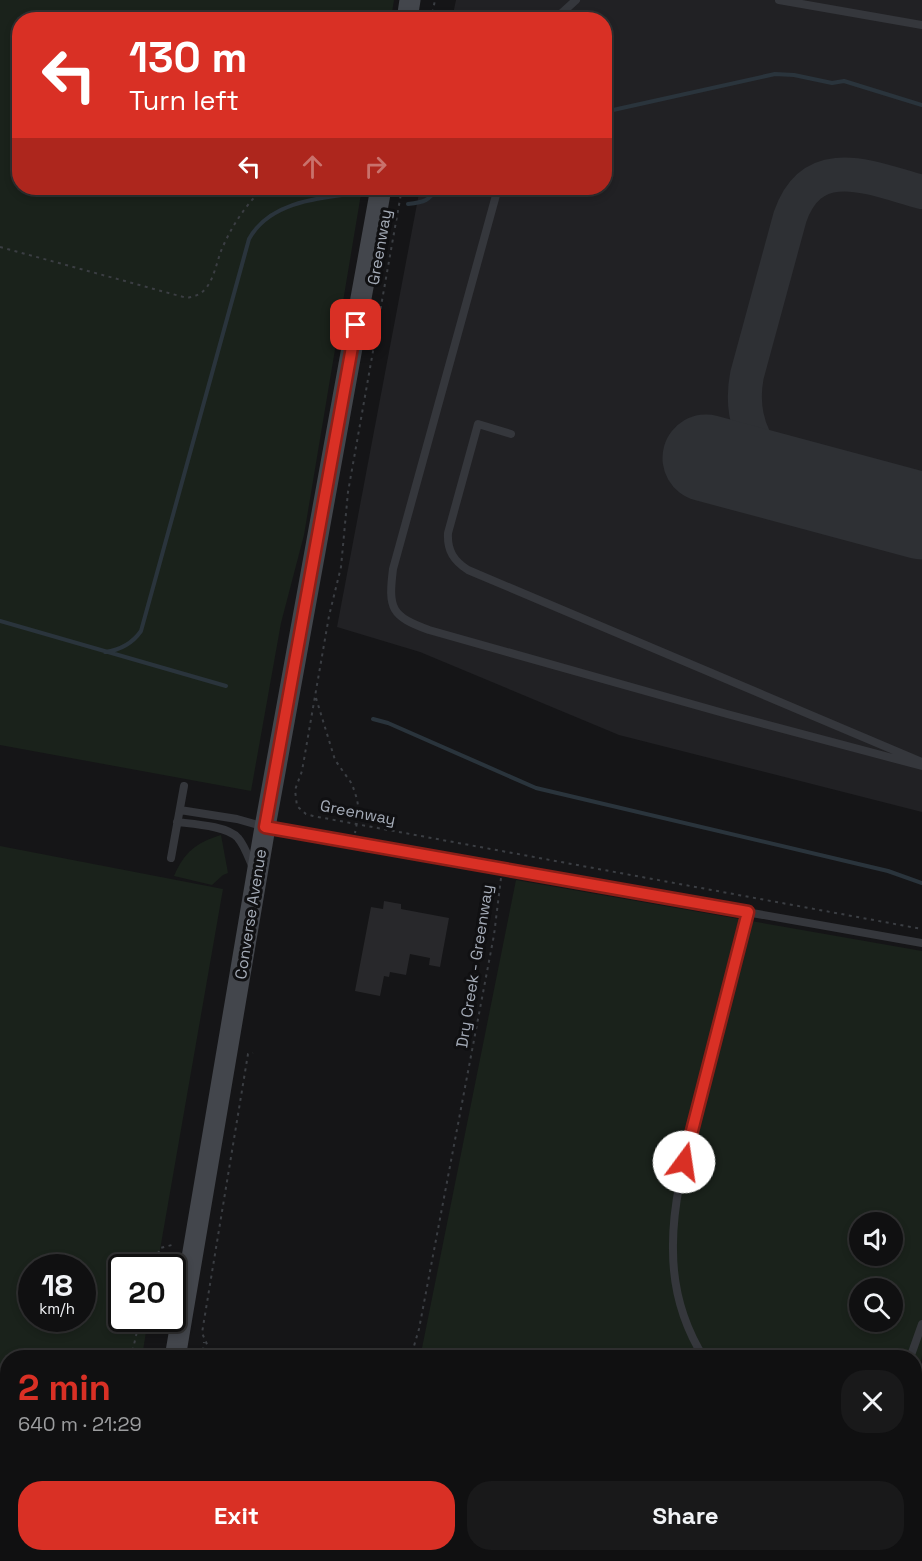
<!DOCTYPE html>
<html lang="en">
<head>
<meta charset="utf-8">
<style>
  :root { --surface:#101011; --page:#19191a; --text:#f1f3f6; --muted:#9c9d9f; --line:#303031; --accent:#d93025 }
  body { margin:0; font-family:"Space Grotesk",sans-serif; background:var(--page); color:var(--text); height:100vh; display:flex; flex-direction:column; font-size:22px; white-space:nowrap }
  * { box-sizing:border-box; margin:0 }
  p { font-size:20px; color:var(--muted) }
  .icon { flex:none; width:33px; height:33px; fill:none; stroke:currentColor; stroke-width:2; stroke-linecap:round; stroke-linejoin:round }
  .map { position:relative; flex:1; overflow:hidden }
  .details { position:absolute; left:0px; top:1350px; width:922px; height:212px; display:flex; flex-direction:column; background:var(--surface); border-radius:24px 24px 0 0; box-shadow:0 3px 9px #0003,0 0 0 2px var(--line) }
  .details>* { flex:none }
  .hud { position:absolute; left:12px; top:12px; width:600px; height:183px; border-radius:24px; box-shadow:0 3px 9px #0003,0 0 0 2px var(--line); background:#d93025; color:#fff; overflow:hidden }
  .controls { position:absolute; left:849px; top:1212px; display:grid; gap:12px }
  .controls a { display:grid; place-items:center; width:54px; height:54px; border-radius:50%; background:var(--surface); box-shadow:0 3px 9px #0003,0 0 0 2px var(--line); font-size:30px }
  .speed { position:absolute; left:18px; top:1254px; display:flex; gap:12px; font-size:30px; font-weight:700; text-align:center }
  .speed>* { display:grid; place-content:center; width:78px; height:78px; border-radius:50%; background:var(--surface); box-shadow:0 3px 9px #0003,0 0 0 2px var(--line); line-height:1 }
  .speed small { font-size:15px; font-weight:400 }
  .speed .limit { border:3px solid #111; border-radius:9px; background:#fff; color:#111 }
  .pin { position:absolute; display:grid; place-items:center; width:51px; height:51px; color:#fff; margin:-26px; border-radius:12px; box-shadow:0 3px 9px #0006 }
  .me { position:absolute; width:66px; margin:-33px; rotate:14deg; stroke-linejoin:round; filter:drop-shadow(0 0 4px #0008) }
  .turn { display:flex; align-items:center; gap:21px; height:126px; padding:0 18px; font-size:27px }
  .turn .icon { width:78px; height:78px; stroke-width:2.5 }
  .turn b { display:block; font-size:42px; line-height:51px }
  .lanes { display:flex; align-items:center; height:57px; padding:0 18px; background:#0003; justify-content:center; gap:30px; direction:ltr }
  .lanes .off { opacity:.35 }
  .round { display:grid; place-items:center; flex:none; width:63px; height:63px; border-radius:24px; background:var(--page) }
  .summary { display:flex; align-items:center; justify-content:space-between; height:102px; padding:0 18px }
  h1 { font-size:36px; font-weight:800; line-height:45px; color:var(--accent) }
  .button { display:flex; gap:12px; margin-top:auto; padding:12px 18px }
  .button a { flex:1; height:69px; border-radius:24px; background:var(--accent); color:#fff; font-size:24px; font-weight:800; line-height:69px; text-align:center }
  .button a+a { background:var(--page); color:var(--text) }
  .map>svg:first-child { display:block }
  .built { fill:#212124 }
  .green { fill:#1a221b; fill-rule:evenodd }
  .lines { fill:none; stroke-linecap:round; stroke-linejoin:round }
  .stream { stroke:#2a343c; stroke-width:4 }
  .taxiway { stroke:#2e3034; stroke-width:34 }
  .runway { stroke:#2e3034; stroke-width:87 }
  .building { fill:#28282b }
  .path { stroke:#3b3e43; stroke-width:2; stroke-dasharray:3 4.5; stroke-linecap:butt }
  .service { stroke:#35373c; stroke-width:8 }
  .secondary { stroke:#43464c; stroke-width:21 }
  .primary { stroke:#51545b; stroke-width:22 }
  .route-casing { stroke:#8d1f18; stroke-width:15 }
  .route { stroke:#d93025; stroke-width:10 }
  .labels { text-anchor:middle; stroke-width:6; stroke-linejoin:round; paint-order:stroke }
  .street-label { font-size:16px; fill:#a5acb8; stroke:#101012 }
</style>
</head>
<body>
<div class="map">
<svg width="922" height="1561" viewBox="0 0 922 1561">
  <rect width="100%" height="100%" fill="#151517"/>
  <path class="built" d="M456 0H922V812L619 735 420 652 337 627 420 188H604V20L452 19Z"/>
  <path class="green" d="M0 0H394L391 19 20 20V188H362L304 535 281 623 251 791 0 745Z
    M221 835 228 873 223 875 212 885 174 876C185 851 196 843 221 835Z
    M0 846 223 889 157 1267 122 1268V1318L148 1319 142 1357 8 1358 7 1520 0 1519ZM32 1268H82V1318H32Z
    M516 880 922 951V1356L915 1396V1358H420ZM860 1222H892V1256H860ZM860 1288H892V1322H860Z
    M915 1403 922 1407V1516L915 1521Z
    M380 1554H630L629 1561H379Z"/>
  <g class="lines">
    <path class="stream" d="M604 112 775 74 794 75 832 83 844 81 922 105
      M408 204C425 202 428 201 438 188
      M0 621 226 686
      M105 652C120 650 132 644 141 631L249 239C268 204 314 198 351 194
      M373 719 388 723 536 788 888 871 922 883"/>
    <path class="taxiway" d="M825 490C810 484 795 479 782 470 750 448 740 411 747 375L790 217C813 150 873 179 922 192"/>
    <path class="runway" d="M706 458 922 516"/>
  </g>
  <path class="building" d="M384 901 401 904V909L449 918 440 967 429 965 430 958 410 954 406 975 390 972 389 977 384 976 380 996 355 991 371 907 383 909Z"/>
  <g class="lines">
    <path class="path" d="M431 20 435 0
      M402 188 348 492 341 567 329 616 302 771 295 790 297 806 306 814 313 816 922 929
      M0 247 187 298C196 296 202 294 207 287 214 277 217 262 221 251 231 227 245 206 263 188
      M316 698 335 760 352 784 357 799 359 812 355 833
      M153 1268 160 1248 172 1245
      M131 1358 140 1318
      M202 1358 204 1342
      M213 1358 202 1333 248 1054 253 1053
      M265 1358H285
      M406 1358 414 1346 419 1329 494 935 501 878
      M0 1525 8 1519
      M230 1554 237 1561"/>
    <path class="service" d="M779 0 922 25
      M554 20 576 0
      M498 188 393 569C388 609 391 616 429 630L727 714 922 766
      M511 434 478 424 448 533C447 551 454 561 468 570L922 762
      M180 810 237 819 265 827 922 943
      M177 822C193 824 228 826 238 838 245 846 249 859 253 868
      M171 858 184 786
      M704 1358C684 1326 673 1288 673 1250 672 1198 688 1147 701 1097 716 1035 732 974 748 912
      M910 1358 922 1324"/>
    <path class="secondary" d="M407 20 410 0
      M175 1358 265 827 381 188
      M137 1561 138 1554"/>
    <path class="primary" d="M161 1554 162 1561"/>
  </g>
  <g class="lines">
    <defs>
      <path id="route" d="M356 325 265 827 748 912 684 1162"/>
    </defs>
    <use href="#route" class="route-casing"/>
    <use href="#route" class="route"/>
  </g>
  <g class="labels">
    <g class="street-label">
      <text transform="translate(379 247) rotate(-80)" y="6">Greenway</text>
      <text transform="translate(358 812) rotate(11)" y="6">Greenway</text>
      <text transform="translate(250 914) rotate(-81)" y="6">Converse Avenue</text>
      <text transform="translate(474 966) rotate(-81)" y="6">Dry Creek - Greenway</text>
    </g>
  </g>
</svg>
<div class="controls">
<a><svg class="icon" aria-label="sound" viewBox="0 0 24 24"><path d="M4 9h4l5-4v14l-5-4H4zM17 9q2 3 0 6"/></svg></a>
<a><svg class="icon" aria-label="search" viewBox="0 0 24 24"><circle cx="10" cy="10" r="6"/><path d="M15 15l6 6"/></svg></a>
</div>
<div class="speed"><div>18<small>km/h</small></div><div class="limit">20</div></div>
<div class="pin" style="left:356px;top:325px;background:#d93025"><svg class="icon" aria-label="arrive" viewBox="0 0 24 24"><path d="M6 21V4h12l-3 4 3 4H6"/></svg></div>
<svg class="me" style="left:684px;top:1162px" viewBox="-20 -20 40 40"><circle r="19" fill="#fff"/><path d="M0-13L10 11 0 6-10 11z" fill="#d93025"/></svg>
<div class="hud">
<div class="turn"><svg class="icon" aria-label="left" viewBox="0 0 24 24"><path d="M17 20v-9H6M10 6l-5 5 5 5"/></svg><div><b>130 m</b>Turn left</div></div>
<div class="lanes"><svg class="icon" aria-label="left" viewBox="0 0 24 24"><path d="M17 20v-9H6M10 6l-5 5 5 5"/></svg><svg class="icon off" aria-label="ahead" viewBox="0 0 24 24"><path d="M12 20V5M6 11l6-6 6 6"/></svg><svg class="icon off" aria-label="right" viewBox="0 0 24 24"><path d="M7 20v-9h11M14 6l5 5-5 5"/></svg></div>
</div>
<section class="details">
<div class="summary"><div><h1>2 min</h1><p>640 m · 21:29</p></div><a class="round"><svg class="icon" aria-label="close" viewBox="0 0 24 24"><path d="M6 6l12 12M18 6L6 18"/></svg></a></div>
<div class="button"><a>Exit</a><a>Share</a></div>
</section>
</div>
</body>
</html>
